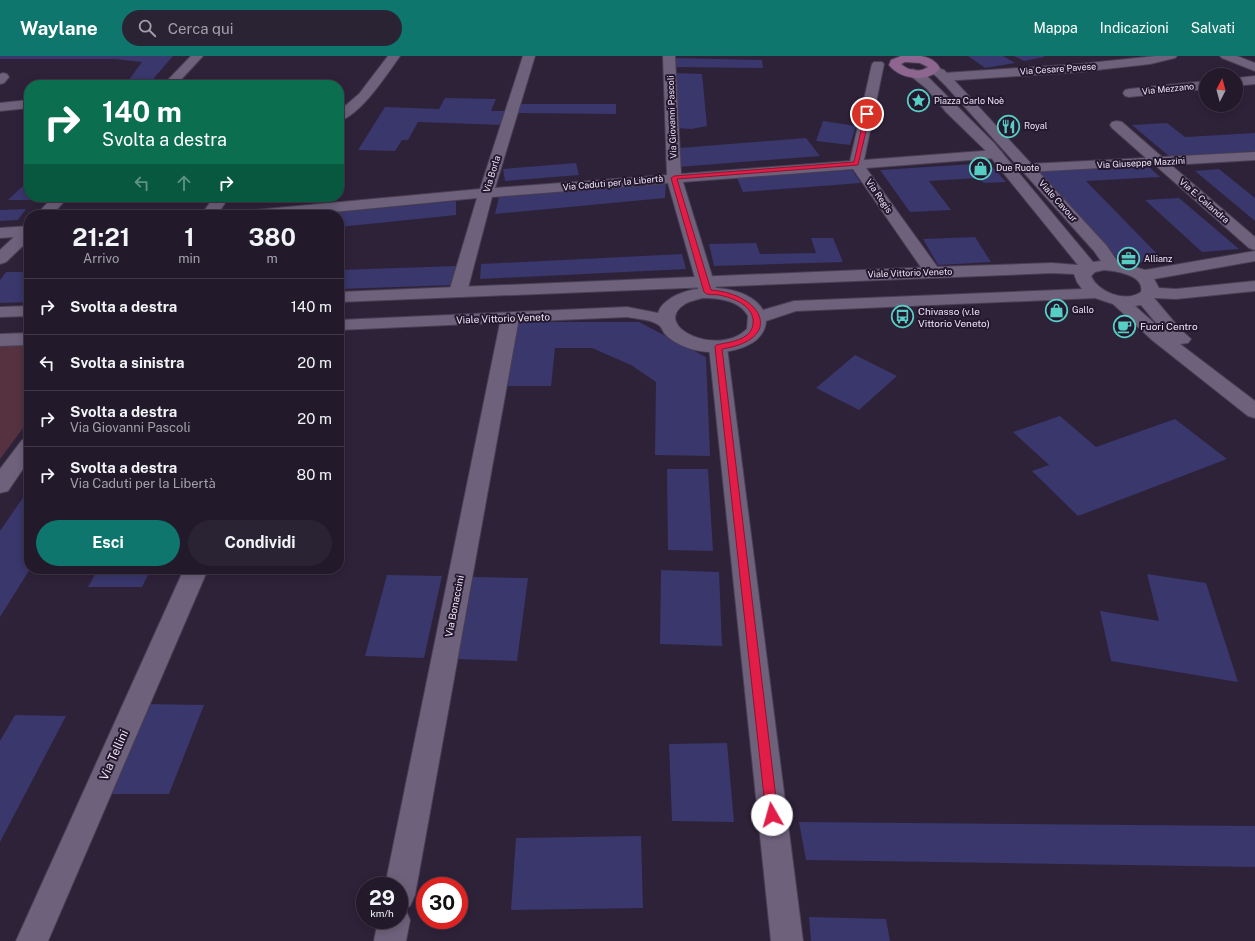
<!DOCTYPE html>
<html lang="it">
<head>
<meta charset="utf-8">
<style>
  :root { --surface:#221a2b; --page:#2a2333; --text:#f1f3f6; --muted:#a2a1a9; --line:#3f3847; --accent:#0f766e }
  body { margin:0; font-family:"Public Sans",sans-serif; background:var(--page); color:var(--text); height:100vh; display:flex; flex-direction:column; font-size:15px; white-space:nowrap }
  * { box-sizing:border-box; margin:0 }
  p { font-size:13px; color:var(--muted) }
  .icon { flex:none; width:22px; height:22px; fill:none; stroke:currentColor; stroke-width:2; stroke-linecap:round; stroke-linejoin:round }
  .map { position:relative; flex:1; overflow:hidden }
  .details { position:absolute; left:24px; top:154px; width:320px; height:364px; display:flex; flex-direction:column; background:var(--surface); border-radius:16px; box-shadow:0 2px 10px #0003,0 0 0 1px var(--line) }
  .details>* { flex:none }
  .hud { position:absolute; left:24px; top:24px; width:320px; height:122px; border-radius:16px; box-shadow:0 2px 10px #0003,0 0 0 1px var(--line); background:#0b6e4f; color:#fff; overflow:hidden }
  .needle { width:26px; rotate:6deg }
  .buttons { position:absolute; left:1199px; top:12px; display:grid; gap:8px }
  .buttons a { display:grid; place-items:center; width:44px; height:44px; border-radius:50%; background:var(--surface); box-shadow:0 2px 10px #0003,0 0 0 1px var(--line); font-size:20px }
  .speed { position:absolute; left:356px; top:821px; display:flex; gap:8px; font-size:20px; font-weight:700; text-align:center }
  .speed>* { display:grid; place-content:center; width:52px; height:52px; border-radius:50%; background:var(--surface); box-shadow:0 2px 10px #0003,0 0 0 1px var(--line); line-height:1 }
  .speed small { font-size:10px; font-weight:400 }
  .speed .limit { border:6px solid #d22; background:#fff; color:#111 }
  .pin { position:absolute; display:grid; place-items:center; width:34px; height:34px; color:#fff; margin:-17px; border:2px solid #fff; border-radius:50%; box-shadow:0 1px 4px #0007 }
  .me { position:absolute; width:44px; margin:-22px; rotate:353deg; stroke-linejoin:round; filter:drop-shadow(0 0 3px #0008) }
  .turn { display:flex; align-items:center; gap:14px; height:84px; padding:0 12px; font-size:18px }
  .turn .icon { width:52px; height:52px; stroke-width:2.5 }
  .turn b { display:block; font-size:28px; line-height:34px }
  .lanes { display:flex; align-items:center; height:38px; padding:0 12px; background:#0003; justify-content:center; gap:20px; direction:ltr }
  .lanes .off { opacity:.35 }
  .eta { display:flex; justify-content:space-evenly; align-items:center; height:68px; text-align:center }
  .eta b { font-size:24px; font-weight:700; line-height:28px }
  .action { display:flex; gap:8px; margin-top:auto; padding:8px 12px }
  .action a { flex:1; height:46px; border-radius:24px; background:var(--accent); color:#fff; font-size:16px; font-weight:700; line-height:46px; text-align:center }
  .action a+a { background:var(--page); color:var(--text) }
  ul { padding:0; list-style:none }
  li { display:flex; align-items:center; gap:12px; height:56px; padding:0 12px; border-top:1px solid var(--line) }
  li div { flex:1 }
  li b { display:block; font-size:15px }
  li em { font-style:normal }
  header { display:flex; align-items:center; gap:24px; box-sizing:border-box; height:56px; padding:0 20px; background:var(--accent); color:#fff }
  header strong { font-size:19px }
  nav { display:flex; gap:22px; margin-inline-start:auto; font-size:14px }
  .search { width:280px; height:36px; background:var(--page); display:flex; align-items:center; gap:10px; box-sizing:border-box; padding:0 14px; border-radius:22px; color:var(--muted); font-size:15px }
  .map>svg:first-child { display:block }
  .green { fill:#563241 }
  .building { fill:#39376c }
  .lines { fill:none; stroke-linecap:round; stroke-linejoin:round }
  .street-casing { stroke:#493f53; stroke-width:2 }
  .secondary-casing { stroke:#493f53; stroke-width:2 }
  .primary-casing { stroke:#493f53; stroke-width:2 }
  .street { fill:#6e617c; fill-rule:evenodd }
  .secondary { fill:#6e617c; fill-rule:evenodd }
  .primary { fill:#8e6690; fill-rule:evenodd }
  .route { fill:#e11d48; stroke:#92132f }
  .labels { text-anchor:middle; stroke-width:4; stroke-linejoin:round; paint-order:stroke }
  .far-street-label { font-size:9px; fill:#ece5f5; stroke:#24182f }
  .far-poi-label { font-size:9px; fill:#ece5f5; stroke:#24182f; text-anchor:start }
  .poi-label { font-size:10px; fill:#ece5f5; stroke:#24182f; text-anchor:start }
  .street-label { font-size:10px; fill:#ece5f5; stroke:#24182f }
  .near-street-label { font-size:12px; fill:#ece5f5; stroke:#24182f }
</style>
</head>
<body>
<header>
<strong>Waylane</strong>
<div class="search"><svg class="icon" aria-label="search" viewBox="0 0 24 24"><circle cx="10" cy="10" r="6"/><path d="M15 15l6 6"/></svg>Cerca qui</div>
<nav><a>Mappa</a><a>Indicazioni</a><a>Salvati</a></nav>
</header>
<div class="map">
<svg width="1255" height="885" viewBox="0 0 1255 885">
  <rect width="100%" height="100%" fill="#2e2239"/>
  <path class="green" d="M29 285V364L0 403V287Z"/>
  <path class="building" d="M0 0H173L148 29H125L142 6 115 3H0Z
    M968 0H1003L1015 7 985 12Z
    M1014 0H1044V1L1024 5Z
    M674 2 762 4 763 12 674 11Z
    M673 17 702 18 707 70 691 73 676 72Z
    M445 42 496 43 491 55H508L503 69 418 66 408 84H402L395 95 358 94 385 51 439 53Z
    M520 48H616V58L518 57Z
    M823 65 856 70 850 89 816 85Z
    M1167 67 1185 81 1255 77V95L1170 101 1132 69Z
    M806 82 820 100 678 111 680 92Z
    M576 107 579 119 505 125 503 113Z
    M989 107 1006 126 984 127 979 122 929 125 951 154 910 156 880 114Z
    M1147 109 1160 121 1086 125 1164 205 1130 207 1118 203 1038 114Z
    M1219 113 1255 142V165L1195 115Z
    M852 114 861 127 743 136 737 122Z
    M29 124V141H47L43 144H8Z
    M666 126 665 142 495 158 499 141Z
    M1179 142 1239 193 1202 196 1145 144Z
    M456 145V159L339 171V159H307Z
    M26 153 18 164 0 165V154Z
    M975 181 991 206 938 209 923 183Z
    M811 182H833L843 206 714 210 709 188 756 187 760 198 816 197Z
    M682 198 686 213 480 223 481 208Z
    M457 210 454 229 339 233V214Z
    M6 216H29V246L0 247V224Z
    M517 266H639L706 301 710 400 655 399 656 326 631 309 592 292H555L551 330H507Z
    M855 299 897 320 859 354 816 332Z
    M1060 360 1096 391 1175 363 1227 403 1078 460 1032 415 1049 409 1013 376Z
    M667 413H708L713 495 668 494Z
    M29 433V513H30L0 561V475Z
    M98 513H151L142 531H88Z
    M661 514 719 516 722 590 660 588Z
    M1147 518 1206 527 1238 626 1111 605 1100 555 1159 565Z
    M387 519 442 520 424 602 365 600Z
    M473 521 528 522 517 605 458 603Z
    M146 648 204 649 169 738H107Z
    M15 659 66 660 0 786V685Z
    M727 687 734 766 672 765 669 688Z
    M799 766 1255 770V811L806 804Z
    M641 780 643 852 511 854 516 782Z
    M809 861 886 863 890 885H811Z"/>
  <g class="lines">
    <defs>
      <path id="street" d="M191 0H203L176 29H163Z
        M388 0H400C387 18 361 59 339 65V55L359 38Z
        M523 0H535L495 132 667 119 663 0H675L681 118 850 105 872 8 874 6H882L884 8 864 104 996 94 1001 95 1003 98 1001 101 996 102 866 112 941 216 939 220 933 221 927 220 853 113 683 126 717 236 714 240 708 241 702 240 699 236 668 127 492 141 467 236 464 240 458 241 452 240 449 236 477 142 303 159H247L250 156 255 154 480 133Z
        M1156 0H1177L1175 2 1150 8 1079 16 944 25 940 24 938 21 940 18 944 17 1079 8Z
        M1220 0H1237L1255 7V15L1222 2Z
        M3 17 7 18 9 21 4 27 0 28V18Z
        M1255 20V28L1236 30V22Z
        M1206 25V33L1129 41 1125 40 1123 37 1125 34 1129 33Z
        M29 44V52L0 55V47Z
        M1117 65 1122 66 1162 101 1255 96V104L1171 109 1255 181V194L1249 192 1155 109 1028 116 1023 115 1021 112 1023 109 1028 108 1146 102 1112 72 1110 69 1112 66Z
        M53 141H68L52 159H36Z
        M214 141H229L217 159H201Z
        M29 170V184L6 206 0 208V194L14 181 0 182V172Z
        M510 257 516 258 519 262 415 839 410 850 405 852 410 864 406 885H374L378 864H399V830H385L501 262 504 258Z
        M718 285 725 287 727 291 803 885H771L709 291 711 287Z
        M29 382V404L8 435 0 437V413L22 384Z
        M184 513H208L48 885H16Z"/>
      <path id="secondary" d="M933 10 944 14 954 24 1106 189 1118 206 1145 214 1255 195V205L1154 223 1159 232 1176 233 1255 225V235L1176 243 1154 242 1181 274 1191 283 1188 287 1180 288 1255 345V362L1248 360 1152 284 1113 248 1095 242 796 255 766 265C766 274 759 283 752 287 730 300 698 299 677 287 673 285 668 281 665 278 663 276 662 272 660 270 652 263 637 263 627 261L339 274V264L627 251 658 257C660 251 663 248 667 245 690 226 747 227 763 254L794 245 1082 233 1077 226 1074 218 1052 217 339 246V236L933 211 1052 207 1078 209 984 93 946 56 927 33 907 17 909 14 913 13 925 18 994 87 1093 206 1101 205 1094 195 946 30 936 20 927 14 929 11ZM1104 214C1116 215 1145 219 1141 236 1125 247 1098 236 1091 220L1095 216ZM702 242C718 242 740 244 748 260L747 273C718 302 650 270 685 248 689 245 697 244 702 242ZM1141 249 1162 274 1135 250Z
        M29 250V260L0 261V251Z
        M29 277V289L0 290V278Z"/>
      <path id="primary" d="M921 0C930 2 935 4 940 12 929 28 899 23 889 9L891 4 901 0ZM905 6 920 7 928 11C919 17 909 15 901 8Z"/>
    </defs>
    <use href="#street" class="street-casing"/>
    <use href="#secondary" class="secondary-casing"/>
    <use href="#primary" class="primary-casing"/>
    <use href="#street" class="street"/>
    <use href="#secondary" class="secondary"/>
    <use href="#primary" class="primary"/>
  </g>
  <path class="route" d="M865 57 870 58 858 109 677 123 711 234C763 238 785 283 722 293L778 759 776 763 772 765 768 763 766 759 715 291 716 289C728 286 751 285 753 268 755 250 734 242 719 239 714 238 708 240 704 236L671 122 674 120 854 106Z"/>
  <defs>
    <symbol id="sight-ring" viewBox="-11 -11 22 22"><circle r="9.5" fill="#24182f" stroke="#56cec4" stroke-width="1.5"/><path d="M0-6L1.8-2.2L6-1.7L2.9 1.2L3.7 5.4L0 3.3L-3.7 5.4L-2.9 1.2L-6-1.7L-1.8-2.2Z" fill="#56cec4"/></symbol>
    <symbol id="restaurant-ring" viewBox="-11 -11 22 22"><circle r="9.5" fill="#24182f" stroke="#56cec4" stroke-width="1.5"/><path d="M-5-6h1v4h1v-4h1v4h1v-4h1v5L-1.5 .5V6h-2V.5L-5-1ZM5-6V6H3V1.5H1.5Q1.5-4 5-6Z" fill="#56cec4"/></symbol>
    <symbol id="shop-ring" viewBox="-11 -11 22 22"><circle r="9.5" fill="#24182f" stroke="#56cec4" stroke-width="1.5"/><path d="M-5-2.5h2.3a2.7 3.5 0 0 1 5.4 0H5L5.5 6h-11ZM-1.5-2.5h3a1.5 2.3 0 0 0-3 0Z" fill="#56cec4"/></symbol>
    <symbol id="office-ring" viewBox="-11 -11 22 22"><circle r="9.5" fill="#24182f" stroke="#56cec4" stroke-width="1.5"/><path d="M-6-3h4V-5.5h4V-3h4V5H-6ZM-1-4.5V-3h2v-1.5ZM-6 0V1H6V0Z" fill="#56cec4"/></symbol>
    <symbol id="bus-ring" viewBox="-11 -11 22 22"><circle r="9.5" fill="#24182f" stroke="#56cec4" stroke-width="1.5"/><path d="M-5-6H5V4H4V6H2V4H-2V6H-4V4H-5ZM-3.5-4V0h7V-4ZM-3.5 1.2v1.5H-2V1.2ZM2 1.2v1.5H3.5V1.2Z" fill="#56cec4"/></symbol>
    <symbol id="cafe-ring" viewBox="-11 -11 22 22"><circle r="9.5" fill="#24182f" stroke="#56cec4" stroke-width="1.5"/><path d="M-5.5-4.5H6V0H3Q3 3.5 0 3.5H-2.5Q-5.5 3.5-5.5 0ZM3-3.2v2h1.7v-2ZM-6 4.5H4V6H-6Z" fill="#56cec4"/></symbol>
  </defs>
  <g fill-rule="evenodd">
    <use href="#sight-ring" x="906" y="32" width="25" height="25"/>
    <use href="#restaurant-ring" x="996" y="58" width="25" height="25"/>
    <use href="#shop-ring" x="968" y="100" width="25" height="25"/>
    <use href="#office-ring" x="1116" y="190" width="25" height="25"/>
    <use href="#shop-ring" x="1044" y="242" width="25" height="25"/>
    <use href="#bus-ring" x="890" y="248" width="25" height="25"/>
    <use href="#cafe-ring" x="1112" y="258" width="25" height="25"/>
  </g>
  <g class="labels">
    <g class="far-street-label">
      <text transform="translate(1058 13) rotate(-4)" y="3">Via Cesare Pavese</text>
      <text transform="translate(1168 33) rotate(-6)" y="3">Via Mezzano</text>
      <text transform="translate(672 61) rotate(-92)" y="3">Via Giovanni Pascoli</text>
      <text transform="translate(1141 107) rotate(-3)" y="3">Via Giuseppe Mazzini</text>
      <text transform="translate(492 118) rotate(-73)" y="3">Via Borla</text>
      <text transform="translate(613 127) rotate(-5)" y="3">Via Caduti per la Libertà</text>
      <text transform="translate(879 140) rotate(55)" y="3">Via Regis</text>
      <text transform="translate(1058 145) rotate(48)" y="3">Viale Cavour</text>
      <text transform="translate(1204 145) rotate(41)" y="3">Via E. Calandra</text>
      <text transform="translate(910 217) rotate(-2)" y="3">Viale Vittorio Veneto</text>
    </g>
    <g class="far-poi-label">
      <text x="934" y="48">Piazza Carlo Noè</text>
      <text x="1024" y="73">Royal</text>
      <text x="996" y="115">Due Ruote</text>
      <text x="1144" y="206">Allianz</text>
      <text x="1072" y="257">Gallo</text>
    </g>
    <g class="poi-label">
      <text x="918" y="259">Chivasso (v.le<tspan x="918" dy="12">Vittorio Veneto)</tspan></text>
      <text x="1140" y="274">Fuori Centro</text>
    </g>
    <g class="street-label">
      <text transform="translate(503 262) rotate(-2)" y="4">Viale Vittorio Veneto</text>
      <text transform="translate(454 550) rotate(-79)" y="4">Via Bonaccini</text>
    </g>
    <g class="near-street-label">
      <text transform="translate(114 699) rotate(-66)" y="4">Via Tellini</text>
    </g>
  </g>
</svg>
<div class="buttons">
<a><svg class="needle" viewBox="-14 -14 28 28"><path d="M0-13l5 13h-10z" fill="#e53935"/><path d="M0 13l5-13h-10z" fill="#a2a1a9"/></svg></a>
</div>
<div class="speed"><div>29<small>km/h</small></div><div class="limit">30</div></div>
<div class="pin" style="left:867px;top:58px;background:#d93025"><svg class="icon" aria-label="arrive" viewBox="0 0 24 24"><path d="M6 21V4h12l-3 4 3 4H6"/></svg></div>
<svg class="me" style="left:772px;top:759px" viewBox="-20 -20 40 40"><circle r="19" fill="#fff"/><path d="M0-13L10 11 0 6-10 11z" fill="#e11d48"/></svg>
<div class="hud">
<div class="turn"><svg class="icon" aria-label="right" viewBox="0 0 24 24"><path d="M7 20v-9h11M14 6l5 5-5 5"/></svg><div><b>140 m</b>Svolta a destra</div></div>
<div class="lanes"><svg class="icon off" aria-label="left" viewBox="0 0 24 24"><path d="M17 20v-9H6M10 6l-5 5 5 5"/></svg><svg class="icon off" aria-label="ahead" viewBox="0 0 24 24"><path d="M12 20V5M6 11l6-6 6 6"/></svg><svg class="icon" aria-label="right" viewBox="0 0 24 24"><path d="M7 20v-9h11M14 6l5 5-5 5"/></svg></div>
</div>
<section class="details">
<div class="eta">
<div><b>21:21</b><p>Arrivo</p></div>
<div><b>1</b><p>min</p></div>
<div><b>380</b><p>m</p></div>
</div>
<ul>
<li><svg class="icon" aria-label="right" viewBox="0 0 24 24"><path d="M7 20v-9h11M14 6l5 5-5 5"/></svg><div><b>Svolta a destra</b></div><em>140 m</em></li>
<li><svg class="icon" aria-label="left" viewBox="0 0 24 24"><path d="M17 20v-9H6M10 6l-5 5 5 5"/></svg><div><b>Svolta a sinistra</b></div><em>20 m</em></li>
<li><svg class="icon" aria-label="right" viewBox="0 0 24 24"><path d="M7 20v-9h11M14 6l5 5-5 5"/></svg><div><b>Svolta a destra</b><p>Via Giovanni Pascoli</p></div><em>20 m</em></li>
<li><svg class="icon" aria-label="right" viewBox="0 0 24 24"><path d="M7 20v-9h11M14 6l5 5-5 5"/></svg><div><b>Svolta a destra</b><p>Via Caduti per la Libertà</p></div><em>80 m</em></li>
</ul>
<div class="action"><a>Esci</a><a>Condividi</a></div>
</section>
</div>
</body>
</html>
